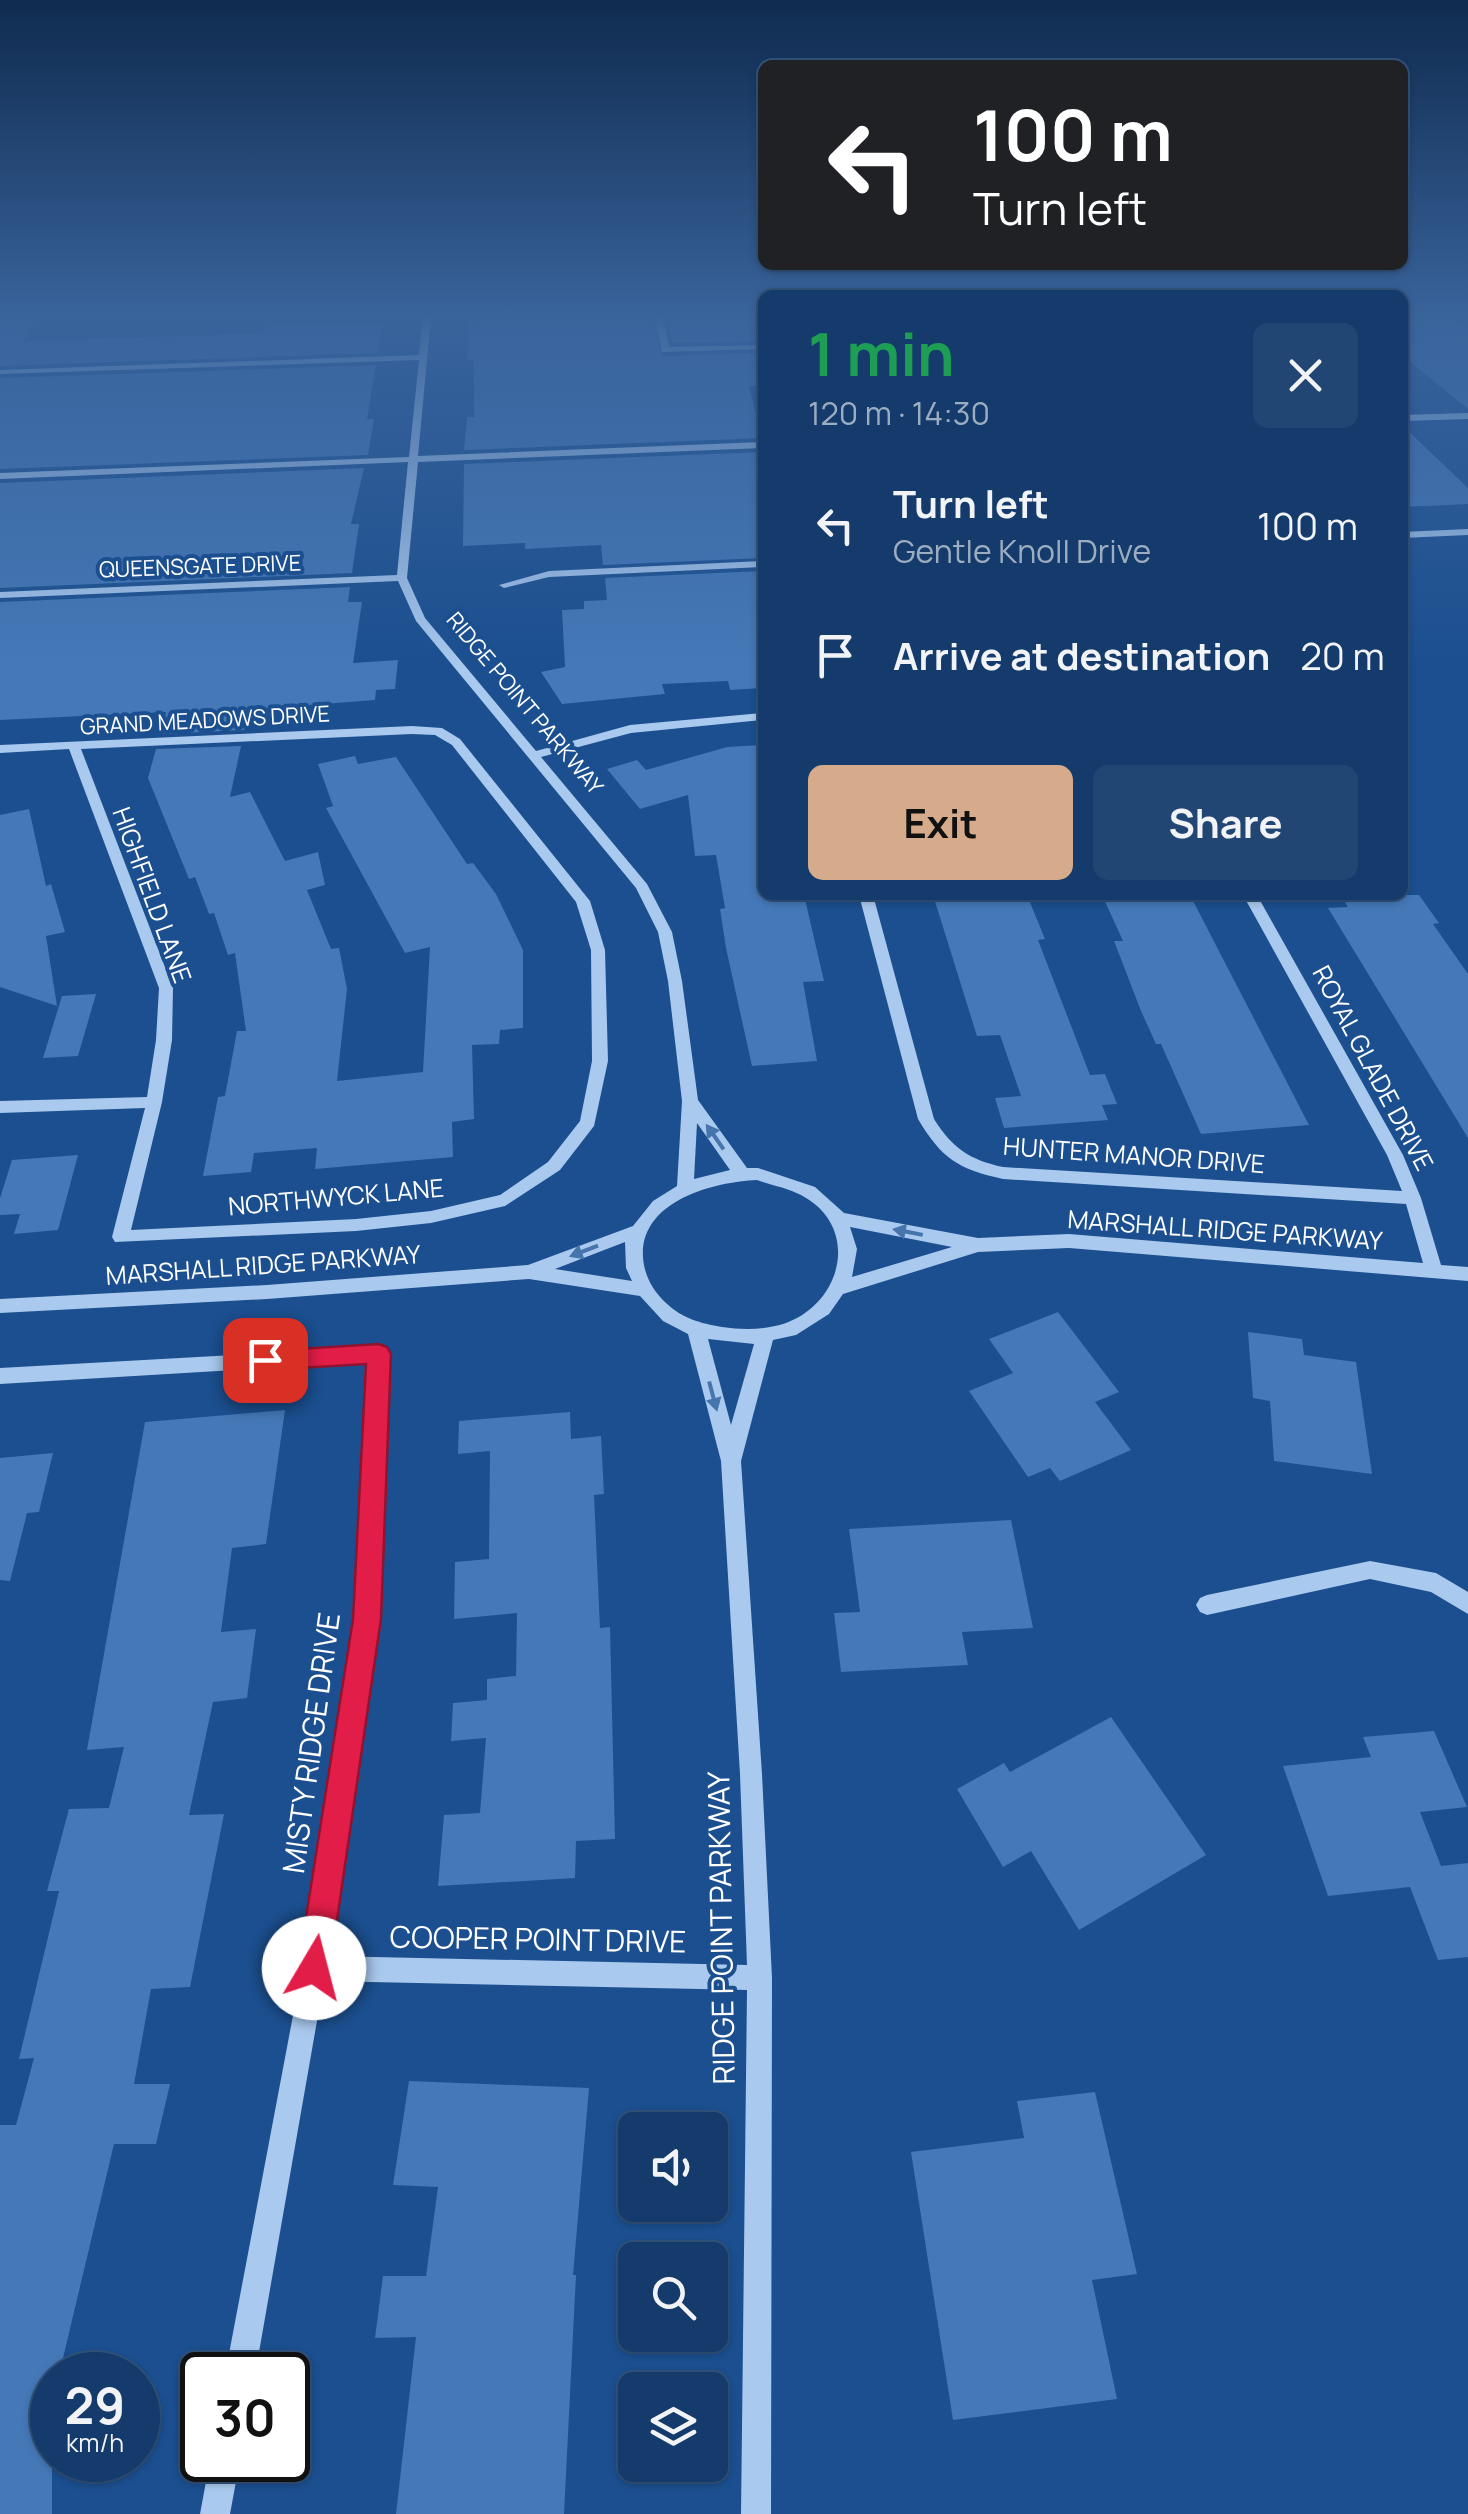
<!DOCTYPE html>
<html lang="en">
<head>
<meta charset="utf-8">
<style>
  :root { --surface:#143b6b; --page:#214673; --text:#f1f3f6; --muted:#9dadc1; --line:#33557e; --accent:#d6ab8b }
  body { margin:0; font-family:Manrope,sans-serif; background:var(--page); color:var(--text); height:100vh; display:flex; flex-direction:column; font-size:38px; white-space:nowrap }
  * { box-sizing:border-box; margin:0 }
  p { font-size:32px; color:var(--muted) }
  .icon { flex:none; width:55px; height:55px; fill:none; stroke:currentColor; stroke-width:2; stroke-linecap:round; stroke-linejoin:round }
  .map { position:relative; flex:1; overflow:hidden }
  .drawer { position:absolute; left:758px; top:290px; width:650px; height:610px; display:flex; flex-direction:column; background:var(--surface); border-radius:15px; box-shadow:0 2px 8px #0004,0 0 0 2px var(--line) }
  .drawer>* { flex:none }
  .top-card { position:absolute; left:758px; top:60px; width:650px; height:210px; border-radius:15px; box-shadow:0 2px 8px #0004,0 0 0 2px var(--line); background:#202124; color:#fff; overflow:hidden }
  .buttons { position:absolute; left:618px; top:2112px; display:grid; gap:20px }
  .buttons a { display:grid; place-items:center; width:110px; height:110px; border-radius:15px; background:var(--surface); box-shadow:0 2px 8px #0004,0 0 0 2px var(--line); font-size:50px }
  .speed { position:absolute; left:30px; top:2352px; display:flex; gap:20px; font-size:50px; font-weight:700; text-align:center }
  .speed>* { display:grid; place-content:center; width:130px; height:130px; border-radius:50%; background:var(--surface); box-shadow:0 2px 8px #0004,0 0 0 2px var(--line); line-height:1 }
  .speed small { font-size:25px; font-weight:400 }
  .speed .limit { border:5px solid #111; border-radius:15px; background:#fff; color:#111 }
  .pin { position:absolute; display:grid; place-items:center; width:85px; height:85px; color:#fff; margin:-42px; border-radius:20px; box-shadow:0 5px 15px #0006 }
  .me { position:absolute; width:110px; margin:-55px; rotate:8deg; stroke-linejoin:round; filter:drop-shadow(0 0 8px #0008) }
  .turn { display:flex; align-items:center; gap:35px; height:210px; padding:0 50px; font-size:45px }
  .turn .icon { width:130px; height:130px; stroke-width:2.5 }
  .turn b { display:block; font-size:70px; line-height:85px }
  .round { display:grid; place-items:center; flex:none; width:105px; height:105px; border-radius:15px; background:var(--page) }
  .head { display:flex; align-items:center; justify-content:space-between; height:170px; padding:0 50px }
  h1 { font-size:60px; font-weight:700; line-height:75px; color:#1e9e55 }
  .action { display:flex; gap:20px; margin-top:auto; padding:20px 50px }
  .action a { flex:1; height:115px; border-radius:15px; background:var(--accent); color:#111; font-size:40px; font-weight:700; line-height:115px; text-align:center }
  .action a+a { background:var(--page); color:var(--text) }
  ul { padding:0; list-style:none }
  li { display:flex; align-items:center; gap:30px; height:130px; padding:0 50px }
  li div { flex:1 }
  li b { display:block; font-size:38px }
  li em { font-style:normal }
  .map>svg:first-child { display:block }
  .building { fill:#4478b7 }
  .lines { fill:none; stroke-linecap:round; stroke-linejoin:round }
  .minor { fill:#a9c9ee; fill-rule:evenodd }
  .oneway { fill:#4674ac }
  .route { fill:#e11d48; stroke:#92132f; stroke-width:2.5 }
  .labels { text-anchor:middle; stroke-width:8; stroke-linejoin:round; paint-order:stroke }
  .far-street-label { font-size:22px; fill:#fff; stroke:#1b4f8f }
  .street-label { font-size:25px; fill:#fff; stroke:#1b4f8f }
  .near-street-label { font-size:30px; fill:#fff; stroke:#1b4f8f }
</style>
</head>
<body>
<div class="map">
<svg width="1468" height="2514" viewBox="0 0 1468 2514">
  <rect width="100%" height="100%" fill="#1b4f8f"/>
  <path class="building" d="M0 317H39L24 341 264 333 266 326 383 324 378 353 0 366Z
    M521 317H652L662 356 762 353V386H749L762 438 464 450 467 417H474V360H467L469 322Z
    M667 317H762V341L672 343Z
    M1455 319 1468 329V409L1402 355V321Z
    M376 365 367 419H374L368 455 0 469V378Z
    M1402 425 1468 488V504L1402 507Z
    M762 452V558L603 565 601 545 525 549V543L463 546 464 464Z
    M364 468 351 524H359L352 573 0 588V483Z
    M762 571V688L730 690 728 681 662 684 665 694 562 704 541 672 565 667 562 610 584 609V601L607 600 605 578Z
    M350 587 348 602H362L353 663 398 660 395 689 376 690 375 700 248 710 244 730 160 734 166 712 0 720V602Z
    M762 745V895H804L824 981 803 982 817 1061 752 1066 726 948 720 909 725 908 716 855 695 856 688 795 640 809 607 769 637 760 646 770 727 747Z
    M241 746 230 797 250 792 285 861 318 852 325 885 307 890 331 949 339 948 347 989 337 1081 423 1072 430 947 405 953 326 808 333 806 318 764 355 756 358 764 396 757 467 864 473 863 496 894 523 950V1028L500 1030 499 1044 472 1045 474 1119 452 1122 453 1157 315 1169 317 1148 254 1153 251 1172 203 1176 218 1097 225 1096 237 1031H246L235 953 228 955 214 913 209 914 195 877 189 879 148 778 156 749Z
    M29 809 46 886 51 884 65 932 46 936 57 1006 0 987V815Z
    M933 895H1027L1045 939 1038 940 1090 1075 1105 1074 1117 1104 1102 1105 1108 1120 1004 1128 995 1098 1021 1096 1000 1035 977 1036Z
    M1102 895H1190L1309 1125 1201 1134 1161 1044H1156L1141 1011 1114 941H1123Z
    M1340 895H1419L1439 923 1433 924 1468 974V1138L1328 908 1348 907Z
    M96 994 78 1056 43 1058 62 996Z
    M78 1155 58 1230 14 1234 20 1214 0 1215V1198L12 1160Z
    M1058 1312 1119 1392 1095 1402 1131 1450 1060 1481 1050 1468 1028 1477 969 1391 1013 1373 989 1339Z
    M1248 1332 1302 1339 1304 1355 1356 1362 1372 1474 1274 1461 1270 1401 1253 1398Z
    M285 1410 266 1544 232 1548 221 1632 256 1629 247 1698 213 1702 189 1815 224 1814 190 1987 151 1989 134 2084H170L156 2144H114L59 2375H52V2514H0V2125H16L34 2058 19 2059 59 1891H47L69 1809 109 1808 124 1747 87 1750 145 1422Z
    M570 1412 571 1439 601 1436 604 1494 594 1495 600 1628 610 1627 615 1839 576 1841 575 1878 438 1886 444 1815 480 1813 486 1738 451 1741 453 1703 487 1700V1679L516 1676 517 1613 454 1619 455 1562 489 1559 490 1451 458 1454 459 1421Z
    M53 1453 39 1512 27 1513 10 1581 0 1580V1458Z
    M1011 1520 1033 1628 962 1632 968 1665 841 1672 834 1613 860 1612 849 1529Z
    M1111 1717 1206 1855 1079 1930 1031 1851 1003 1867 957 1789 1004 1763 1010 1772Z
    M1434 1731 1467 1807 1420 1812 1441 1866 1468 1863V1957L1438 1960 1410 1887 1328 1896 1283 1766 1371 1757 1363 1737Z
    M409 2081 589 2088 573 2275H576L564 2514H396L416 2337 375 2338 383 2276H426L438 2187 393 2185Z
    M1095 2092 1137 2274 1092 2280 1117 2399 953 2420 911 2152 1024 2138 1017 2101Z"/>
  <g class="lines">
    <path class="minor" d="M423 317H431L418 456 762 442V448L418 462 407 578 425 618 536 751 630 725 762 713V720L631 733 541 757 647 884 672 932 682 981 698 1100 747 1168H758L815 1187 844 1213 978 1238 1069 1234 1423 1263 1406 1204 1003 1179C958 1169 942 1159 918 1119L859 895H873L934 1119C952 1148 970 1160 1003 1167L1402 1191 1387 1155 1243 895H1257L1403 1155 1421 1198 1441 1265 1468 1267V1281L1069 1248 978 1252 843 1294 829 1314 796 1335 773 1340 741 1461 762 1774 772 1978 771 2514H741L747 1990 324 1981 255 2375H225L302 1968 356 1619 369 1362 0 1384V1368L379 1347 386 1349 388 1354 378 1619 328 1956 747 1965 740 1774 721 1461 688 1334 663 1321 640 1296 529 1279 267 1299 0 1313V1299L267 1285 528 1265 633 1226 653 1201 677 1186 682 1101 668 981 658 932 636 888 416 621 398 581 0 598V592L397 575 408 462 0 479V473L409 457 419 360 0 374V370L419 355ZM697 1123 730 1170 694 1179ZM757 1180C771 1185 788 1188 801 1195 862 1227 842 1305 783 1324 762 1330 743 1330 722 1327 700 1323 683 1319 666 1303 653 1291 644 1275 643 1257 640 1201 713 1182 757 1180ZM850 1227 952 1247 852 1277 857 1249ZM625 1242 626 1268 632 1281 555 1269ZM708 1339 754 1344 731 1425Z
      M655 317H663L669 347 762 345V349L662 352Z
      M1468 413V419L1402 421V415Z
      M1468 529V535L1402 538V532Z
      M762 561V567L549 577 504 588 499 585 549 571Z
      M412 726 442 728 460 739 590 901 605 950 608 1061 594 1126 560 1170 505 1206 431 1223 356 1231 115 1242 112 1237 145 1108 0 1113V1101L147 1097 156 1040 159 988 69 749 0 753V745ZM412 734 435 735 452 745 576 902 591 950 592 1061 580 1121 548 1162 500 1195 431 1211 356 1219 131 1230 162 1102 172 1040 173 988 81 749Z
      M1370 1561 1436 1573 1468 1592V1614L1431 1592 1370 1579 1207 1615 1200 1612 1196 1605 1200 1598 1207 1595Z
      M210 2460H240L230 2514H200Z"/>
  </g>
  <defs><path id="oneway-solid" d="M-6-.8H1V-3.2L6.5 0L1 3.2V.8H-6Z" transform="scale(2.5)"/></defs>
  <g class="oneway">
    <use href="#oneway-solid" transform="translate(715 1137) rotate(-125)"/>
    <use href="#oneway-solid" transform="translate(908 1232) rotate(-169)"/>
    <use href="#oneway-solid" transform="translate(584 1251) rotate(159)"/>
    <use href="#oneway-solid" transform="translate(713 1396) rotate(75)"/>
  </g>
  <linearGradient id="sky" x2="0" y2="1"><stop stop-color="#0f2b4f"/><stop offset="0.47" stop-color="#39639b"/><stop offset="1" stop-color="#39639b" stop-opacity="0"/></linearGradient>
  <rect width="1468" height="669" fill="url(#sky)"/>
  <path class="route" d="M379 1344 387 1347 391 1354 381 1619 330 1968 326 1979 314 1984 303 1979 298 1968 353 1619 366 1364 265 1370 257 1367 253 1360 257 1354 265 1351Z"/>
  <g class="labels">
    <g class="far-street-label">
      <text transform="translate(200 566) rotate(-2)" y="8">QUEENSGATE DRIVE</text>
      <text transform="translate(525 703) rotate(50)" y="8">RIDGE POINT PARKWAY</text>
      <text transform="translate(205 720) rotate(-3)" y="8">GRAND MEADOWS DRIVE</text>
    </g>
    <g class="street-label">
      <text transform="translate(152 895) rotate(70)" y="9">HIGHFIELD LANE</text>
      <text transform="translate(1373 1068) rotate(62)" y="9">ROYAL GLADE DRIVE</text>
      <text transform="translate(1134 1155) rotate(4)" y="9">HUNTER MANOR DRIVE</text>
      <text transform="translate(336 1197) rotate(-5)" y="9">NORTHWYCK LANE</text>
      <text transform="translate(1225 1230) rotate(4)" y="9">MARSHALL RIDGE PARKWAY</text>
      <text transform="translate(263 1265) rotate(-4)" y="9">MARSHALL RIDGE PARKWAY</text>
    </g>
    <g class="near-street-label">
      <text transform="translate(312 1743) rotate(-82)" y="10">MISTY RIDGE DRIVE</text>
      <text transform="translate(722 1928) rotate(-91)" y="10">RIDGE POINT PARKWAY</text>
      <text transform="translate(538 1940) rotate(1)" y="10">COOPER POINT DRIVE</text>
    </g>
  </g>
</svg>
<div class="buttons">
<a><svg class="icon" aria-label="sound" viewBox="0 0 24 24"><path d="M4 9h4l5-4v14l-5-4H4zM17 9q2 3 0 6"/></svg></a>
<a><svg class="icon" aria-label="search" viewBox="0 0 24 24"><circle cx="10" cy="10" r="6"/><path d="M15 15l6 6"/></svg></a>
<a><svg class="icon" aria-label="layers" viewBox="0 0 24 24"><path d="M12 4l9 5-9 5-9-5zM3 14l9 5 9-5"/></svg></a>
</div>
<div class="speed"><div>29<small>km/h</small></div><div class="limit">30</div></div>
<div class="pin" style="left:265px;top:1360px;background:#d93025"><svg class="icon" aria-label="arrive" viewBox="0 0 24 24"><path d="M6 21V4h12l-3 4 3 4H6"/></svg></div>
<svg class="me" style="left:314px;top:1968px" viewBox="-20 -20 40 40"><circle r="19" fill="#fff"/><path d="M0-13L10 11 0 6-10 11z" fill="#e11d48"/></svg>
<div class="top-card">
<div class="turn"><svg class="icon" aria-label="left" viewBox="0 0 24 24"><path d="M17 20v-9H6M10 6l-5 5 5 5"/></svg><div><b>100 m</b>Turn left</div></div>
</div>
<section class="drawer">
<div class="head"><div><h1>1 min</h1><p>120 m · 14:30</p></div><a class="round"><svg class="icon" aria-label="close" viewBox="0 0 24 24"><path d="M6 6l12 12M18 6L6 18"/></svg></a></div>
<ul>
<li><svg class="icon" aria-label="left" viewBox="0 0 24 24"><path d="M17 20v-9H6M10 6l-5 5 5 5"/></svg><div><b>Turn left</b><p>Gentle Knoll Drive</p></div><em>100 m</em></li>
<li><svg class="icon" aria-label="arrive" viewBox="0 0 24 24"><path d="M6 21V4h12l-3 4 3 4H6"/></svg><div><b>Arrive at destination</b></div><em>20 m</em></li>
</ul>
<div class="action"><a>Exit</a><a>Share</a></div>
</section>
</div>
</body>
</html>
